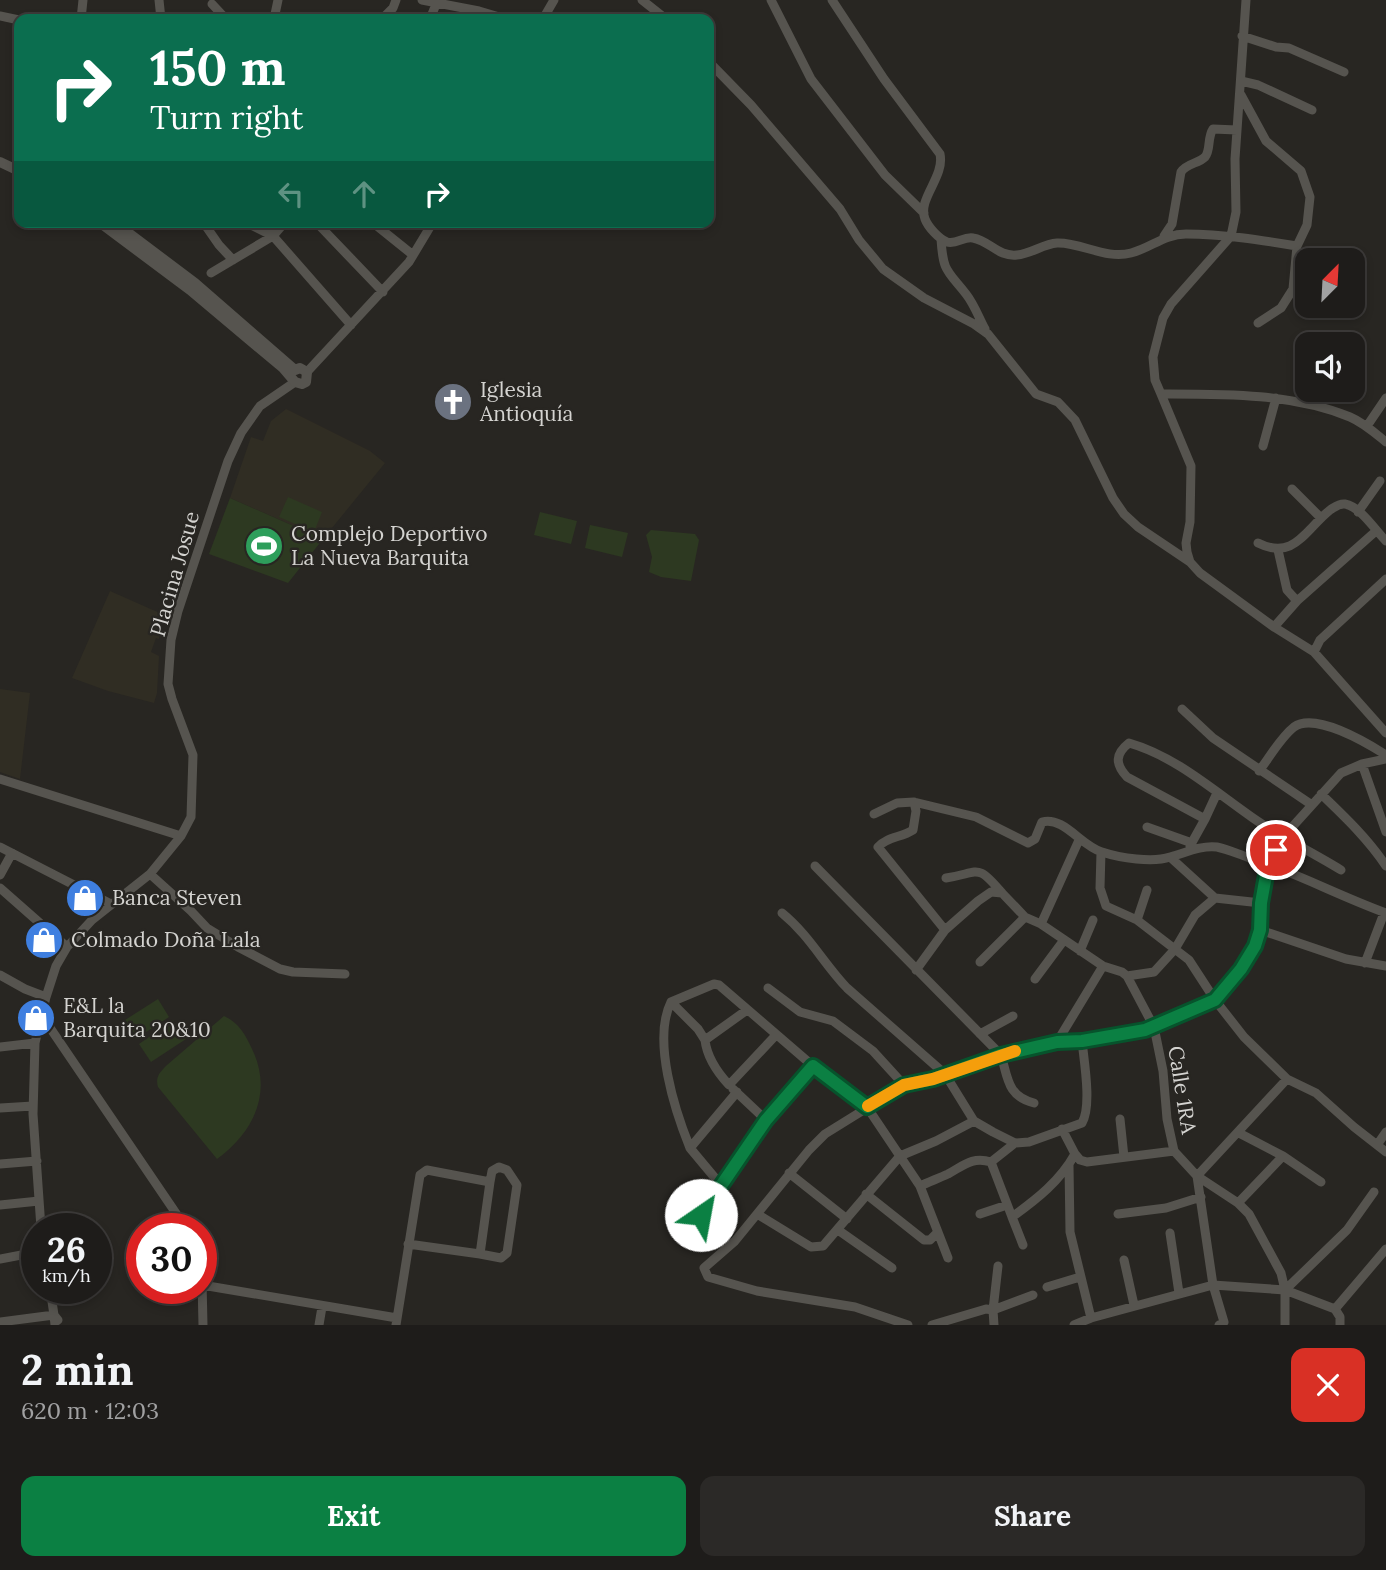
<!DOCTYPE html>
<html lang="en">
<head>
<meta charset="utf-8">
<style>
  :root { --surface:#1e1c1a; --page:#2b2927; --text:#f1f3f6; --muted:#a1a1a2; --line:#3c3a39; --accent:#0b8043 }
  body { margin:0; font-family:Lora,serif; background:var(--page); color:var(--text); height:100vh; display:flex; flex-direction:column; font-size:26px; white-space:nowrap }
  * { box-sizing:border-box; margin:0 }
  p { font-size:23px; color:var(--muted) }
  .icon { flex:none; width:38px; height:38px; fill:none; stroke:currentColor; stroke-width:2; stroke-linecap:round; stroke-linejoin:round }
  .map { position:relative; height:1325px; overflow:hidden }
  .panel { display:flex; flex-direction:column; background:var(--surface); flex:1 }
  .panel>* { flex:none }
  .banner { position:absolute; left:14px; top:14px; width:700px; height:214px; border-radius:14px; box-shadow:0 4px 10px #0003,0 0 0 2px var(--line); background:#0b6e4f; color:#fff; overflow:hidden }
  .needle { width:46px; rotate:24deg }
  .tools { position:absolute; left:1295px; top:248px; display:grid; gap:14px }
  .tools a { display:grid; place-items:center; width:70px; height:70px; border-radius:14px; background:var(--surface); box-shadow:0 4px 10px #0003,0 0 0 2px var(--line); font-size:35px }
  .speed { position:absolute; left:21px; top:1213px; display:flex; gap:14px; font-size:35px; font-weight:700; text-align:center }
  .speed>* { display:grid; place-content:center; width:91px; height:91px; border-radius:50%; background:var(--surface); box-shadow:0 4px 10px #0003,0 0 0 2px var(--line); line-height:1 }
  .speed small { font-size:18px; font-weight:400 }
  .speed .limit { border:10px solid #d22; background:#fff; color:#111 }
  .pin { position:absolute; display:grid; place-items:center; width:60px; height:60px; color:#fff; margin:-30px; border:4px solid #fff; border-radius:50%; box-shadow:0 2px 7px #0007 }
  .me { position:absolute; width:77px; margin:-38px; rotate:33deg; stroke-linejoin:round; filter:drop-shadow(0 0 5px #0008) }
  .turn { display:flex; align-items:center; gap:24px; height:147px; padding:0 21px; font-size:32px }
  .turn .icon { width:91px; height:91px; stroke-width:2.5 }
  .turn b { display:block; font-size:49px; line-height:60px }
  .lanes { display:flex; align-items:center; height:66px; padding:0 21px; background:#0003; justify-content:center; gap:35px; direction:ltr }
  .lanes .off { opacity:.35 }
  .round { display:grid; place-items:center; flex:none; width:74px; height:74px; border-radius:14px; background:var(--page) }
  .headline { display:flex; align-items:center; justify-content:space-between; height:119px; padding:0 21px }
  h1 { font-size:42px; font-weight:800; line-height:52px }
  .button { display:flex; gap:14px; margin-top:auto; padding:14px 21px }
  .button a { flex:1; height:80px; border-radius:14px; background:var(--accent); color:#fff; font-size:28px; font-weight:800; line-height:80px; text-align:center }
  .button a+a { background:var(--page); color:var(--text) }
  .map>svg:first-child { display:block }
  .built { fill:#302d23 }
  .green { fill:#2d3921 }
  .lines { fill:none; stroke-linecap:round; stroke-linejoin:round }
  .minor { stroke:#56544f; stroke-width:9 }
  .tertiary { stroke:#56544f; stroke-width:10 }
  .route-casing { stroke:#07532c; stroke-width:18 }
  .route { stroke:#0b8043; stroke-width:12 }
  .slow { stroke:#f59e0b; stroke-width:12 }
  .labels { text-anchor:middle; stroke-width:5; stroke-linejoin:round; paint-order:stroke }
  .poi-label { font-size:21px; fill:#d4d3d0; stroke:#282622; text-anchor:start }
  .street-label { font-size:21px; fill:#d4d3d0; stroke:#282622 }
</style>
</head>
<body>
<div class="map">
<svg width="1386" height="1325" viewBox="0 0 1386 1325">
  <rect width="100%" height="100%" fill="#282622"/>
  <path class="built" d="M286 409 370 451 385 463 323 539 230 498 251 437 263 441 271 421Z
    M110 591 162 614 159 639 156 638 151 652 159 656 157 693 154 703 108 691 72 678Z
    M0 689 30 693 20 779 0 772Z"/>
  <path class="green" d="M288 497 322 512 314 532 279 517Z
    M230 498 323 539 288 583 209 554Z
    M540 512 577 521 571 544 534 535Z
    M590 525 628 533 622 557 585 548Z
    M651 530 695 534 699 540 691 581 661 577 649 572 652 557 646 535Z
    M158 999 169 1017 137 1038 125 1020Z
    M224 1016C239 1023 245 1034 252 1049 273 1092 254 1132 217 1159L158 1087C155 1077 160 1072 167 1065Z
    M173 1020 186 1039 151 1062 139 1044Z"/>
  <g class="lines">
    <path class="minor" d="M159 0 161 19
      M422 0 479 11 506 19
      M642 0 666 19
      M771 0 811 79 885 175 924 213
      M832 0 884 79 940 154C945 177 917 199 925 219 928 227 939 239 947 242 956 245 964 236 973 238 990 241 998 257 1017 255 1031 254 1043 244 1057 243 1081 242 1106 260 1131 253 1151 248 1164 234 1186 234 1223 234 1260 240 1297 246
      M1246 0 1235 159 1236 212 1231 236 1171 304 1163 318 1153 357 1155 380 1161 394C1223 394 1291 393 1350 417 1364 423 1375 433 1386 442
      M212 4 226 19
      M0 16 19 20
      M81 19 83 0
      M274 19 278 0
      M382 19 393 8 396 0
      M430 19 437 2
      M543 19 554 0
      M1242 36 1276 47 1289 48 1344 72
      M709 62 751 105 840 209 859 240 883 269 924 298 974 324 988 334 1036 394 1058 402 1075 420 1113 498 1124 514 1138 527 1190 562
      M1241 81 1258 85 1312 110
      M1241 95 1266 141 1301 171 1310 197 1307 225 1297 246 1293 289 1281 308 1258 323
      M203 222 219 245 233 260
      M245 222 273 236 351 325
      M316 222 383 292
      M372 222 413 255
      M1164 236 1172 224 1181 172C1187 163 1198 164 1205 157 1211 150 1207 138 1213 129L1237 130
      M941 239C943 272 947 270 966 294 974 304 979 318 985 329
      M211 273 273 236 285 222
      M307 372 409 262 433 222
      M1161 394 1191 466 1190 522 1186 543 1187 552 1190 562 1200 573 1274 627
      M1367 426 1386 398
      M1263 446 1276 398
      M1292 489 1321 518
      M1358 512 1380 481
      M1376 531 1297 601 1274 627 1314 652 1386 733
      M1258 543C1294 561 1305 530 1330 510 1335 507 1339 503 1345 504 1361 507 1375 530 1386 541
      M1278 550 1287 590 1297 601
      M1314 652 1320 640 1386 579
      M1182 709 1213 738 1312 805
      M1362 764 1386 832
      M1259 771C1270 757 1280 738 1294 727 1315 712 1367 743 1386 755
      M0 779 181 836
      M1217 793 1205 819 1127 777C1115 764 1115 754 1129 743 1175 756 1214 791 1253 818 1280 837 1312 852 1341 870
      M1321 794C1345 817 1368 839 1386 866
      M914 802 976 817 1028 843 1035 839 1042 822C1064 816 1081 846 1102 852 1120 858 1153 863 1170 857 1185 853 1201 845 1217 847 1227 849 1238 854 1247 857 1295 872 1339 896 1386 913
      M874 814 897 803 914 802 916 811 913 830C901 838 888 836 878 847L945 930
      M1147 827 1192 843
      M1190 846 1205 819
      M0 847 111 904
      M1101 852 1100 888 1106 906 1137 920 1189 960 1215 1000 1244 1037 1287 1079 1316 1093 1354 1127 1386 1152
      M1170 857 1215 898 1261 903
      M815 866 1001 1055C1008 1078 1007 1096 1034 1103
      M150 874 191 911 207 928 238 947 280 969 293 972 345 974
      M0 875 12 853
      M946 878C980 873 976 862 1002 893
      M0 888 67 947
      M782 913C809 935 824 964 847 988L945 1074 974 1121 993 1132 1015 1143 1029 1142 1082 1123C1092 1106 1084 1061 1082 1041
      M1137 920 1147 890
      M1041 924 1079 840
      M1260 930 1346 959 1386 966
      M1080 951 1093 920
      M980 962 1025 917
      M1365 963 1384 913
      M916 970 945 930 978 901 991 892 1002 893 1025 917 1041 924 1103 966 1122 972 1127 976 1154 1027 1163 1071 1167 1119 1174 1151 1197 1176 1238 1203 1249 1214 1281 1273 1285 1290V1325
      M0 975 25 989 46 997
      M1127 976 1154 972 1175 949 1195 915 1215 898
      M1035 979 1064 940
      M768 988 800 1012 833 1021 873 1051 904 1085
      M671 1002 698 1029 705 1040
      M747 1010 705 1040C707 1058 717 1072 729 1085L776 1035
      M42 1016 186 1228
      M980 1034 1013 1016
      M1057 1042 1103 966
      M0 1047 35 1043
      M733 1089 766 1120 813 1066
      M737 1092 690 1148 720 1184 766 1120
      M0 1108 33 1106
      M1120 1119 1124 1157
      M1239 1133 1283 1156 1321 1182
      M1377 1145 1386 1132
      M690 1148C675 1111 652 1040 671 1002L714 984 719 985 813 1066 867 1107 920 1186 948 1258
      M1075 1154 1080 1160 1087 1162 1174 1151
      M991 1162 1012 1217C1037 1199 1060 1181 1075 1154L1062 1129
      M991 1162 1015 1143
      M0 1164 37 1161
      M1069 1165 1070 1232 1091 1318 1213 1285 1285 1290 1335 1309 1340 1317V1325
      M789 1173 847 1219
      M920 1186C929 1182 939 1178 948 1174 963 1166 972 1156 991 1162
      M866 1194 924 1240H930L938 1232
      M1238 1203 1283 1156
      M0 1205 39 1201
      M757 1214 811 1247 823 1246 900 1156 936 1141 974 1121
      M980 1214 1007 1205
      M1118 1214 1166 1208 1201 1197
      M701 1215 720 1184
      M1012 1217 1023 1245
      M41 1228 33 1114 35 1043 46 997 56 966 67 947 92 920 150 874 181 836 191 817 193 755 172 699 168 684 171 640 178 611 228 461 241 433 260 406 295 382
      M838 1230 892 1268
      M1170 1233 1179 1293
      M480 1254 501 1258 507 1253 517 1185 507 1170 499 1167 492 1171 490 1182
      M0 1259 37 1252
      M1124 1260 1134 1305
      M998 1266 993 1310 1033 1295
      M202 1281 203 1325
      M202 1285 397 1318
      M1047 1287 1080 1277
      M50 1288 54 1315 58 1320
      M1285 1290 1347 1230 1374 1192
      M1335 1309 1386 1249
      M0 1322 54 1315 55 1325
      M319 1325 322 1307
      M396 1325 420 1175 427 1170 490 1182 480 1254 408 1244
      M908 1325 855 1307 757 1291 708 1277 704 1268 735 1241 809 1150 825 1134 904 1085 933 1079 1019 1050 1145 1030 1215 1000 1241 969 1255 946 1260 930 1261 903 1268 864 1284 836 1341 773 1362 764 1386 759
      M932 1325 986 1309 993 1310 994 1325
      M1074 1325 1091 1318
      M1219 1325 1224 1322 1213 1285 1197 1176 1287 1079"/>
    <path class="tertiary" d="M0 162 19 171
      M99 222 190 290 283 368 295 382 302 384 306 382 307 372 300 368 295 370
      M114 222 195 283 295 370"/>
  </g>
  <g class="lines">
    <defs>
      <path id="route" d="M701 1215 766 1120 813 1066 867 1107 904 1085 933 1079 1001 1055 1057 1042 1082 1041 1145 1030 1215 1000 1241 969 1255 946 1260 930 1261 903 1268 864 1276 850"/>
    </defs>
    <use href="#route" class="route-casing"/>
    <use href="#route" class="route"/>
    <path class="slow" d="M868 1106 904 1085 933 1079 1015 1051"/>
  </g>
  <defs>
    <symbol id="church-disc" viewBox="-11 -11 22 22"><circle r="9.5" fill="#6b7280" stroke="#282622"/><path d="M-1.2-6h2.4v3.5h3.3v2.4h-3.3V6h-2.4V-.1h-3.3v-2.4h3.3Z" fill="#fff"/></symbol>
    <symbol id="stadium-disc" viewBox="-11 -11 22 22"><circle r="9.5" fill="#2e9e5b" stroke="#282622"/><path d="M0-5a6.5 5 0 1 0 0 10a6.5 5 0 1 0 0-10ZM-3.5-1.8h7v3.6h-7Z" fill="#fff"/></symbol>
    <symbol id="shop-disc" viewBox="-11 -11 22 22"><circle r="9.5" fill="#3f7fe0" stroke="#282622"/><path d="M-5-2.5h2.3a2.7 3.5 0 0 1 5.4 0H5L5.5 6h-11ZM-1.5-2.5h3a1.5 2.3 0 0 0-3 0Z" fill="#fff"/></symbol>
  </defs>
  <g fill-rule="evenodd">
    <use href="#church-disc" x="431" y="380" width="44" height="44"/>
    <use href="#stadium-disc" x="242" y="524" width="44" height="44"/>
    <use href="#shop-disc" x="63" y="876" width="44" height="44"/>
    <use href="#shop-disc" x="22" y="918" width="44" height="44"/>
    <use href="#shop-disc" x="14" y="996" width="44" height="44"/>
  </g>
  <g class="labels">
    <g class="poi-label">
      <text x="480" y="397">Iglesia<tspan x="480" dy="24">Antioquía</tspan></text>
      <text x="291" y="541">Complejo Deportivo<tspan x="291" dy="24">La Nueva Barquita</tspan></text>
      <text x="112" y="905">Banca Steven</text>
      <text x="71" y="947">Colmado Doña Lala</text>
      <text x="63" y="1013">E&amp;L la<tspan x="63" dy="24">Barquita 20&amp;10</tspan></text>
    </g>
    <g class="street-label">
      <text transform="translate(175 574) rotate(-74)" y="7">Placina Josue</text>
      <text transform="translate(1182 1090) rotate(81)" y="7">Calle 1RA</text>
    </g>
  </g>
</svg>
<div class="tools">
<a><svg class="needle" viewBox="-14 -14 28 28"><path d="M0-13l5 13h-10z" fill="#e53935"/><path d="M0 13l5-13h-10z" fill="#a1a1a2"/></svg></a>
<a><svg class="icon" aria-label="sound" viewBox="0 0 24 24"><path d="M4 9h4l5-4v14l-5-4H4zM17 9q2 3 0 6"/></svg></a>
</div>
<div class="speed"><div>26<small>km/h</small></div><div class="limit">30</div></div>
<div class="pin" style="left:1276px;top:850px;background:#d93025"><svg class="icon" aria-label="arrive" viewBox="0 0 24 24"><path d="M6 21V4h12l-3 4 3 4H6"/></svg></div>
<svg class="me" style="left:701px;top:1215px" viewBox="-20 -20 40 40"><circle r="19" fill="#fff"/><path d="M0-13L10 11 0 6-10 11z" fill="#0b8043"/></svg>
<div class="banner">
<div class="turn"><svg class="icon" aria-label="right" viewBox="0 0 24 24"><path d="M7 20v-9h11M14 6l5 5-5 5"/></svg><div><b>150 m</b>Turn right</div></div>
<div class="lanes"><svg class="icon off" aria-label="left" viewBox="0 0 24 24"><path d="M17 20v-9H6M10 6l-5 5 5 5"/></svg><svg class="icon off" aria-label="ahead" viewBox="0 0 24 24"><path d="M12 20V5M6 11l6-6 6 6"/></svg><svg class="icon" aria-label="right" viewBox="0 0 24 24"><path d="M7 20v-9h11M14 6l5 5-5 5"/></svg></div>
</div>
</div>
<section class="panel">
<div class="headline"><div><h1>2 min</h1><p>620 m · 12:03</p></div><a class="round" style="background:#d93025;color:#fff"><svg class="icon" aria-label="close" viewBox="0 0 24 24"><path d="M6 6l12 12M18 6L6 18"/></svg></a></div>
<div class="button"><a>Exit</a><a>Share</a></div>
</section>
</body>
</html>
